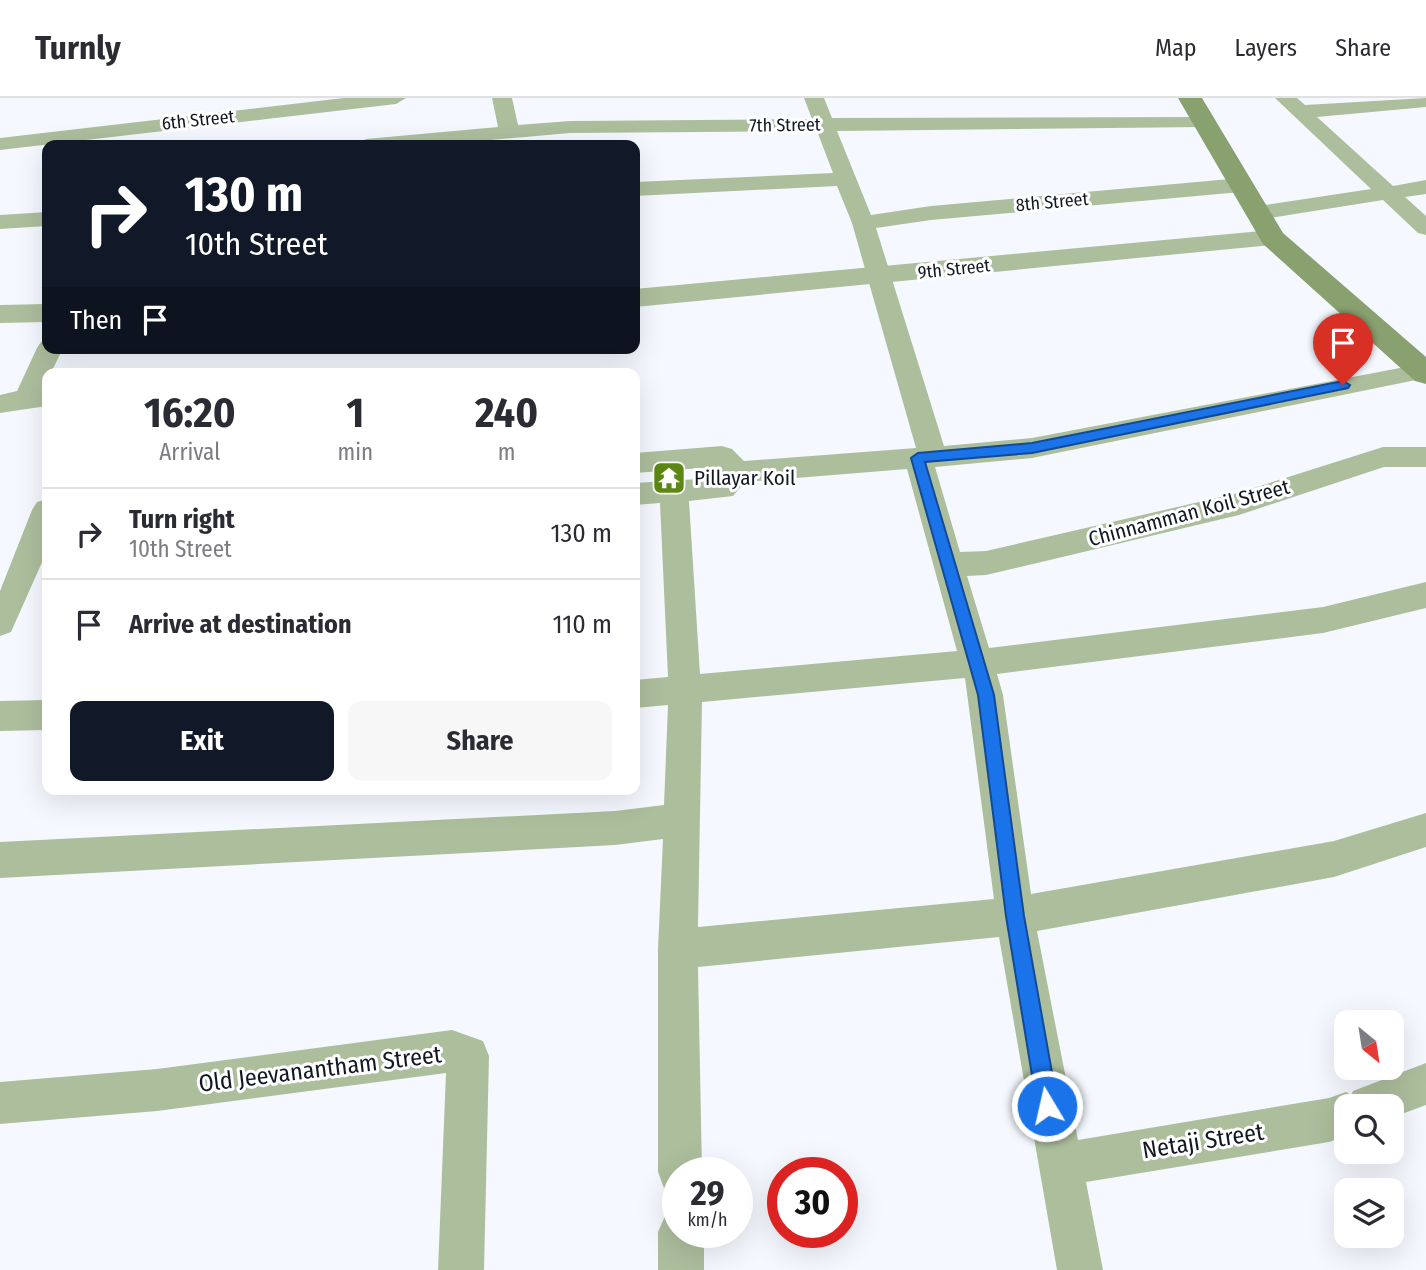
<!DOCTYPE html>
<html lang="en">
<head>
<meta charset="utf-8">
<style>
  :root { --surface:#fff; --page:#f7f7f7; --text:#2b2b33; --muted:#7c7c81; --line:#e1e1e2; --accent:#111827 }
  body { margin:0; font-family:"Fira Sans Condensed",sans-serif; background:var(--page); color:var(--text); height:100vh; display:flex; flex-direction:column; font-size:26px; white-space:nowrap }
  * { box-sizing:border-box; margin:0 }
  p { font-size:23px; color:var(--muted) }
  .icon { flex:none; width:38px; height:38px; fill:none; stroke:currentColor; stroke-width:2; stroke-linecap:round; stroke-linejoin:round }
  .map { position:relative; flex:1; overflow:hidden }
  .panel { position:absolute; left:42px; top:270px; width:598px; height:427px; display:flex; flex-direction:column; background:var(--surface); border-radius:14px; box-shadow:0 7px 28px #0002 }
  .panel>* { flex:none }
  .hud { position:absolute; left:42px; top:42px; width:598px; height:214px; border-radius:14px; box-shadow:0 7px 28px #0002; background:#111827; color:#fff; overflow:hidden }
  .needle { width:46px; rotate:150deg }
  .controls { position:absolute; left:1334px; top:912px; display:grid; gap:14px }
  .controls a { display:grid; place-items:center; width:70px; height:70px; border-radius:14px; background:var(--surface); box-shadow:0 7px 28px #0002; font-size:35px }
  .speed { position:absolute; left:662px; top:1059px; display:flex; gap:14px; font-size:35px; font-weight:700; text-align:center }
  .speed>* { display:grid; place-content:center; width:91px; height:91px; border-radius:50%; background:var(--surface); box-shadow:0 7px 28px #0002; line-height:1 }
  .speed small { font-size:18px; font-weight:400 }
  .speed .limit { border:10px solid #d22; background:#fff; color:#111 }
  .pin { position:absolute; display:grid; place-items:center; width:60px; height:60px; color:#fff; margin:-72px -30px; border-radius:50% 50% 50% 0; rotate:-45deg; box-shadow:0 0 7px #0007 }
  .pin .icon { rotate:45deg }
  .me { position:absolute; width:77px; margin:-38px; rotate:351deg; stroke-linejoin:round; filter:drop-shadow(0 0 5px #0008) }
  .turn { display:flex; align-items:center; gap:24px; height:147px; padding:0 28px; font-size:32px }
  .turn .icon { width:91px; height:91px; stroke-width:2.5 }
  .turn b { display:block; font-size:49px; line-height:60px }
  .then { display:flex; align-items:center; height:66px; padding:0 28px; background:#0003; gap:14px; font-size:26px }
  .eta { display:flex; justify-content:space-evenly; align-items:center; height:119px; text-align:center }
  .eta b { font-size:42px; font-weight:700; line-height:49px }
  .button { display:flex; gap:14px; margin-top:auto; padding:14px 28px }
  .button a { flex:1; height:80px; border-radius:14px; background:var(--accent); color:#fff; font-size:28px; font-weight:700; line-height:80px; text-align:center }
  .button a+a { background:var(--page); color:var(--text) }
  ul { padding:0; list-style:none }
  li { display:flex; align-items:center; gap:21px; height:91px; padding:0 28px; border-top:2px solid var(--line) }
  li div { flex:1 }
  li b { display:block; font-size:26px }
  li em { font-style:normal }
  header { display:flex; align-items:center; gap:42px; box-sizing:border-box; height:98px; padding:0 35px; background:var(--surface); border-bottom:2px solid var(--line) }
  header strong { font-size:33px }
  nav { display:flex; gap:38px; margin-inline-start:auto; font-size:24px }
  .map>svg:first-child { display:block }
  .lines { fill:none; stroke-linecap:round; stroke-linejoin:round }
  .minor { fill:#adbe9d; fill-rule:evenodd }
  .tertiary { fill:#adbe9d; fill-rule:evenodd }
  .secondary { fill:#89a06f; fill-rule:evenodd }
  .route { fill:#1a73e8; stroke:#114b97; stroke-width:2 }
  .labels { text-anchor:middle; stroke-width:6; stroke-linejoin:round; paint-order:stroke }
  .far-street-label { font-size:18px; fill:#121822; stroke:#fff }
  .poi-label { font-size:21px; fill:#121822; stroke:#fff; text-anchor:start }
  .street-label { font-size:21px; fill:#121822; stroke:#fff }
  .near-street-label { font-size:24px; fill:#121822; stroke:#fff }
</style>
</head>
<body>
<header>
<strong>Turnly</strong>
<nav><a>Map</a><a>Layers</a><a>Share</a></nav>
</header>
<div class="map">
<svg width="1426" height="1172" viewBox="0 0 1426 1172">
  <rect width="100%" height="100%" fill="#f5f9ff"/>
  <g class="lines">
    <path class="minor" d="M344 0H406L396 6 0 52V40Z
      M492 0H512L518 27 570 23 812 21 804 0H824L832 20 1211 19 1214 23 1211 27 1204 29 837 33 871 117 931 108 1241 80 1252 87 1241 94 931 122 876 130 944 348 1032 340 1426 265V279L1421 281 1032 360 935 369 960 454 986 453 1238 395 1383 349H1426V369H1384L1239 417 986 477 967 478 989 550 1323 509 1426 484V510L1323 535 997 576 1003 597 1031 796 1334 743 1426 715V749L1334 779 1037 833 1078 1042 1329 1000 1346 994 1351 997 1353 993 1426 965V1007L1391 1020V1008H1346V1038L1329 1044 1086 1084 1103 1172H1057L999 839 698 869 702 1074H677V1095L664 1090 658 1074V851L663 741 615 747 0 780V744L615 713 664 707 668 607 635 610V582L668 579 660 405 635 407V385L715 380 720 374 715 369 635 375V355L722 348 732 351 744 363 916 350 852 125 837 88 635 98V84L833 75 817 33 570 35 434 47H355L366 41 498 29ZM907 371 957 553 700 576 689 403 733 398 745 384ZM965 580 994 801 698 829 702 604Z
      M1275 0H1297L1305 7 1426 0V9L1317 19 1393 88 1426 82V96L1405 99 1426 118V137L1418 135 1383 102 1258 122 1250 120 1247 115 1258 108 1371 91Z
      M47 114V128L0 131V117Z
      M47 242V250H63L51 275H47L45 290H47V308L0 315V297L17 293 37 250 41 244Z
      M47 401V453L11 534 0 538V493L32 412 37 404Z
      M47 602V632L0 633V603Z
      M452 932 483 943 489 958 484 1172H438L446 975 157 1013 0 1026V984L157 971Z
      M677 1113V1134H704V1172H658V1134L665 1118Z"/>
    <path class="tertiary" d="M1272 132 1281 134 1285 140 1281 146 635 209V191Z
      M47 206V224L0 225V207Z"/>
    <path class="secondary" d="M1178 0H1202L1283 135 1426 259V286L1415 283 1263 146Z"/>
  </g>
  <path class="route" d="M1343 283 1350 287 1348 290 1032 355 925 364 994 597 1024 818 1058 1008 1055 1016 1047 1019 1040 1016 1037 1008 1006 818 978 597 911 360 918 355 1032 345Z"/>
  <defs>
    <symbol id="temple-square" viewBox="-11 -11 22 22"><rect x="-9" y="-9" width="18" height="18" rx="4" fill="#5c8714" stroke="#fff"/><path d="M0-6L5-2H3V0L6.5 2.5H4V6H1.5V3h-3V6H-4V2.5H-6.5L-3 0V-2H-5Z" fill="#fff"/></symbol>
  </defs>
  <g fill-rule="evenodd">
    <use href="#temple-square" x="650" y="361" width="38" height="38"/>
  </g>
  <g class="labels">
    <g class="far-street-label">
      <text transform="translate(198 22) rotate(-6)" y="6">6th Street</text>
      <text transform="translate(785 27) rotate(-1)" y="6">7th Street</text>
      <text transform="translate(1052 104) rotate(-5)" y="6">8th Street</text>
      <text transform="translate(954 171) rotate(-6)" y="6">9th Street</text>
    </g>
    <g class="poi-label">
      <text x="694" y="387">Pillayar Koil</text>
    </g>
    <g class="street-label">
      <text transform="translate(1189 415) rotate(-15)" y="7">Chinnamman Koil Street</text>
    </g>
    <g class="near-street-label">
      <text transform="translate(320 971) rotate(-7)" y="8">Old Jeevanantham Street</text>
      <text transform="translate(1203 1043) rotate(-9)" y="8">Netaji Street</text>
    </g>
  </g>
</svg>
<div class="controls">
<a><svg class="needle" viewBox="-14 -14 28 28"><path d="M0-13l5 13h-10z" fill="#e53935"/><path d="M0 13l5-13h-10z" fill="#7c7c81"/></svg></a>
<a><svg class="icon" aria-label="search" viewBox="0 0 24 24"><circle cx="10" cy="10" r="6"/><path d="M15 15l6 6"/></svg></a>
<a><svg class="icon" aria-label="layers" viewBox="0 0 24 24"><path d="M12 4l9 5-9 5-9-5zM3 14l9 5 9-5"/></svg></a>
</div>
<div class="speed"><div>29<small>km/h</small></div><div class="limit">30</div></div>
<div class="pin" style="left:1343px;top:287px;background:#d93025"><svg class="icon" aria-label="arrive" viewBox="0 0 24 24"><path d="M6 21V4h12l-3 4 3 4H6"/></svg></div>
<svg class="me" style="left:1047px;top:1008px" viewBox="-20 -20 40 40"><circle r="17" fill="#1a73e8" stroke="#fff" stroke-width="3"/><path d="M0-11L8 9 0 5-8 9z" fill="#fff"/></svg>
<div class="hud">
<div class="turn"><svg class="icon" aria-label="right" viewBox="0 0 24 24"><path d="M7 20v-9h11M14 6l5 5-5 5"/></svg><div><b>130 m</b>10th Street</div></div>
<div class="then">Then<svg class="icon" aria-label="arrive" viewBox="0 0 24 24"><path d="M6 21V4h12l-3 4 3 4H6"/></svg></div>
</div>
<section class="panel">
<div class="eta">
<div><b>16:20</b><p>Arrival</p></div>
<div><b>1</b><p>min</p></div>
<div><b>240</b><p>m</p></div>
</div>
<ul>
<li><svg class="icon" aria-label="right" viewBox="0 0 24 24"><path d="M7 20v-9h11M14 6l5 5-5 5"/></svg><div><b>Turn right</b><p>10th Street</p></div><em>130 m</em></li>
<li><svg class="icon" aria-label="arrive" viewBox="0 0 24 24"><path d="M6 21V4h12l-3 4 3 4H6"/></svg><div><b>Arrive at destination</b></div><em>110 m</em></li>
</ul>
<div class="button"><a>Exit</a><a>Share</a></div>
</section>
</div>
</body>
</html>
